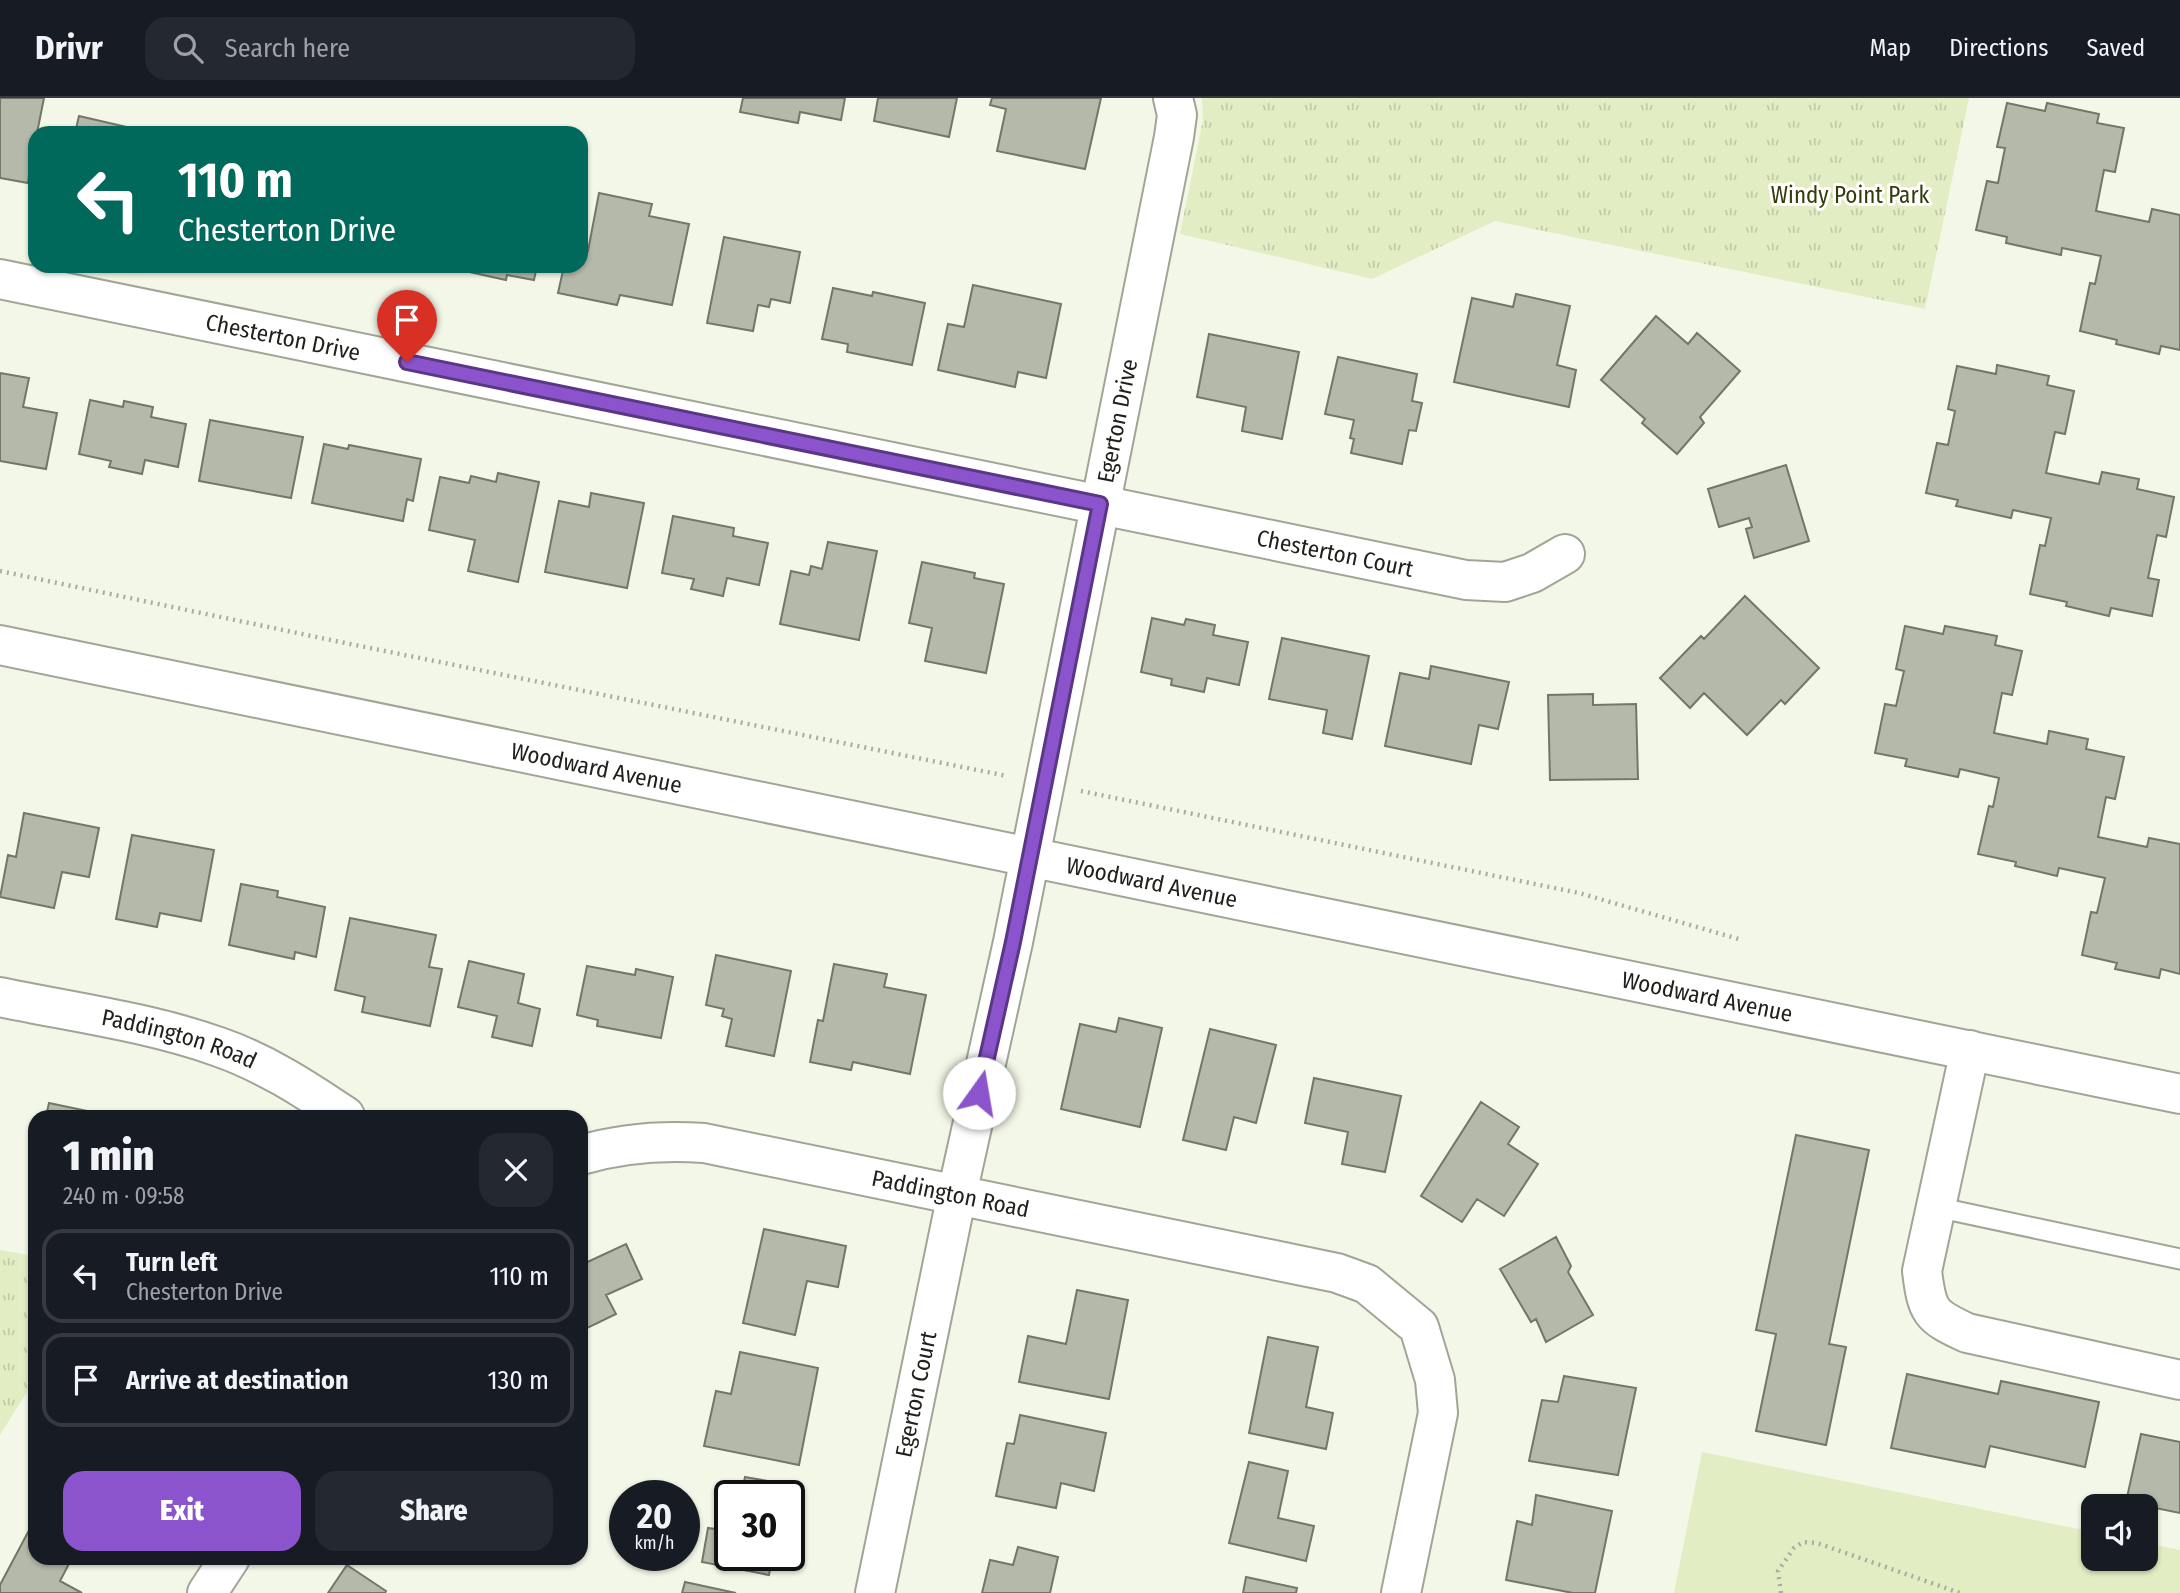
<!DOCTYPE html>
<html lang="en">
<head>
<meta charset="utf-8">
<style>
  :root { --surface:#171b24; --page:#242831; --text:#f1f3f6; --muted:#9ea1a6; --line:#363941; --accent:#8b54cc }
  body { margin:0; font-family:"Fira Sans Condensed",sans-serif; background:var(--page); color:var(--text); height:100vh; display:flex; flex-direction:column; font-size:26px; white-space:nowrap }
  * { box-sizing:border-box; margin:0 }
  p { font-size:23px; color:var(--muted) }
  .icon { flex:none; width:38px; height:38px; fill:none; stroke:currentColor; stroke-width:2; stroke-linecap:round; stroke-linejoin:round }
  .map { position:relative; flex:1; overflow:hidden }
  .drawer { position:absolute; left:28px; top:1012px; width:560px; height:455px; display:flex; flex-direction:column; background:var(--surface); border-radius:21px; box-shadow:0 2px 5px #0004 }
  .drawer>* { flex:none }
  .banner { position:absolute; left:28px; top:28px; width:560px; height:147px; border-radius:21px; box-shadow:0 2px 5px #0004; background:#00695c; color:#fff; overflow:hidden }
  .controls { position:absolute; left:2081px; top:1396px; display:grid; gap:14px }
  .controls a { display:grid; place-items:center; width:77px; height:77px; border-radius:14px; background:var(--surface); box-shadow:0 2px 5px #0004; font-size:35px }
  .speed { position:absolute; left:609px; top:1382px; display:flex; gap:14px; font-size:35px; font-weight:700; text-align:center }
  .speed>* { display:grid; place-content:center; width:91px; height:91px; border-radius:50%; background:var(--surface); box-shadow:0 2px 5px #0004; line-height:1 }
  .speed small { font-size:18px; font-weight:400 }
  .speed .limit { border:4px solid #111; border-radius:10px; background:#fff; color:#111 }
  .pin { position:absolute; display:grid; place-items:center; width:60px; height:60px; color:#fff; margin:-72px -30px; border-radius:50% 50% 50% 0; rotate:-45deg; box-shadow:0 0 7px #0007 }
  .pin .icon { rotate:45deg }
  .me { position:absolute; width:77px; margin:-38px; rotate:13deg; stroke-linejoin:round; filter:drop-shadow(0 0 5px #0008) }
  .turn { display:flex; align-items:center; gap:24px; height:147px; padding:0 35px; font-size:32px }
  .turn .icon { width:91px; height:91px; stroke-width:2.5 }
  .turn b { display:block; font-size:49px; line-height:60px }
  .round { display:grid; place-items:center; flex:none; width:74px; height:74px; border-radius:21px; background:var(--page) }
  .head { display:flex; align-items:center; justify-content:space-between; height:119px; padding:0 35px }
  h1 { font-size:42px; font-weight:800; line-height:52px }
  .primary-button { display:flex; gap:14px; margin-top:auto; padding:14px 35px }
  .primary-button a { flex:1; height:80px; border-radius:21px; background:var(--accent); color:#fff; font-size:28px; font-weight:800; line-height:80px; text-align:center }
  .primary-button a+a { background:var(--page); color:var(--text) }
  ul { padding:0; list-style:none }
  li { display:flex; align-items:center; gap:21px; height:94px; margin:0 14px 10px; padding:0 21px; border:4px solid var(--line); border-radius:21px }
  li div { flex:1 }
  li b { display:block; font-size:26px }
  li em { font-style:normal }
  header { display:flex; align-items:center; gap:42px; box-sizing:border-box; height:98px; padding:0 35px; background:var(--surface); border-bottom:2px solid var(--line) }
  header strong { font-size:33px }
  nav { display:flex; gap:38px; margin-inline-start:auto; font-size:24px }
  .search { width:490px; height:63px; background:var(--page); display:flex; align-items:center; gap:18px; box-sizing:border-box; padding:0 24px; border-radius:21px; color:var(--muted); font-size:26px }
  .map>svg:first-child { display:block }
  .grass { fill:#e3edc3 }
  .park { fill:url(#park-tufts) }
  .building { fill:#b5b9aa; stroke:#737768; stroke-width:2 }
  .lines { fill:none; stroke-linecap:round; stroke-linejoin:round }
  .service-casing { stroke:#a1a596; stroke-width:23 }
  .minor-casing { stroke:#a1a596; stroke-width:42 }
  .secondary-casing { stroke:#a1a596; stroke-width:42 }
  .path { stroke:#a9aca0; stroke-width:4.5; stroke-dasharray:2 5; stroke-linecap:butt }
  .service { stroke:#fff; stroke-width:19 }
  .minor { stroke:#fff; stroke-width:38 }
  .secondary { stroke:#fff; stroke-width:38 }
  .route-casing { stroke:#5a3785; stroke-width:18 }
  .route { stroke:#8b54cc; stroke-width:12 }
  .labels { text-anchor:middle; stroke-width:6; stroke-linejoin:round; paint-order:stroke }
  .park-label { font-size:23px; fill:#343c0a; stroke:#fff }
  .street-label { font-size:23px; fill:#20211b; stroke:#fff }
</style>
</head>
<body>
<header>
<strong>Drivr</strong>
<div class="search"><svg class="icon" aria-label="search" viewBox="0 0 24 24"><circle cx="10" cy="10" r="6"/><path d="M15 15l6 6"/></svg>Search here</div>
<nav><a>Map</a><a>Directions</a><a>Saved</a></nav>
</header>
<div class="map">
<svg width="2180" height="1495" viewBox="0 0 2180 1495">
  <defs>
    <pattern id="park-tufts" width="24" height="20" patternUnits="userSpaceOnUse" patternTransform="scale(1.75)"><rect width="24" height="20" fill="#e3edc3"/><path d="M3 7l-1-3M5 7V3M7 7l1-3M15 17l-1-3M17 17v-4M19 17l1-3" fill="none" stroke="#c2cba7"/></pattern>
  </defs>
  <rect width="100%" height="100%" fill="#f3f7e7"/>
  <path class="grass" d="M1702 1354 2093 1434V1461H2146V1445L2180 1452V1495H1674Z"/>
  <path class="park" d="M1202 0H1969L1925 211 1495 123 1372 181 1180 136 1203 21Z
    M0 1152 35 1158V1281L0 1337Z"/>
  <path class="building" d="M0 0H44L37 35H35L28 85 0 80Z
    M743 0H845L841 22 800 14 798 25 740 14Z
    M878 0H957L949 39 874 23Z
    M992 0H1101L1085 71 997 53 1006 11 990 7Z
    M2007 5 2045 13 2047 5 2099 16 2097 25 2124 30 2115 74 2104 72 2096 113 2149 124 2152 111 2180 117V252L2161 248 2159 256 2116 246 2117 242 2080 233 2090 185 2095 186 2101 158 2062 150 2061 157 2006 145 2007 139 1976 132 1987 83 1998 85 2005 50 1997 49Z
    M79 18 131 30 129 35H75Z
    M599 95 652 106 649 118 689 126 672 207 620 197 617 207 558 195 564 168H581V151L588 153Z
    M724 139 800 154 790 205 771 201 769 209 758 207 753 233 707 225Z
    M442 168H537L534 182 507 177 506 182Z
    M973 187 1061 206 1046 280 1018 274 1015 289 938 272 948 226 964 229Z
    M833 190 872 198 873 194 925 205 912 267 847 254 848 246 822 241Z
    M1516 196 1570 208 1557 267 1576 272 1569 309 1454 284 1472 200 1513 209Z
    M1656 218 1688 246 1697 235 1740 273 1700 319 1704 325 1677 356 1642 325 1645 321 1601 282Z
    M1209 236 1299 254 1282 341 1242 333 1246 309 1197 299Z
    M1338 259 1417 276 1412 303 1422 305 1416 333 1409 332 1402 366 1351 355 1354 341 1350 340 1354 322 1325 316Z
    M1997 267 2049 278 2047 287 2074 293 2065 336 2055 334 2046 375 2099 386 2102 374 2139 381 2137 391 2174 399 2166 439 2157 437 2148 480 2159 482 2152 518 2111 510 2109 518 2066 508 2067 504 2030 496 2040 447 2045 448 2051 420 2013 412 2011 420 1956 408 1958 402 1926 395 1937 345 1948 347 1955 313 1948 311 1957 268 1996 276Z
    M0 275 29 280 23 309 57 315 46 371 0 363Z
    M90 302 123 309 124 303 153 309 151 319 186 326 178 369 145 362 142 376 109 369 111 363 79 356Z
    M210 322 303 339 291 400 199 383Z
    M324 346 348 351 349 347 421 361 413 403 407 401 403 423 312 405Z
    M1786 367 1809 443 1754 460 1746 431 1752 429 1749 420 1719 429 1708 391Z
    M498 375 539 384 518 484 468 473 475 442 429 432 440 379 469 385 471 378 496 384Z
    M591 395 644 405 627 490 545 474 559 403 589 409Z
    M673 418 734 430 733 438 768 445 759 487 727 480 723 498 691 491 694 481 662 475Z
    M828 444 877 453 859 542 780 526 791 473 809 477 811 468 822 471Z
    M922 464 975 475 974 480 1004 486 986 575 925 563 932 530 909 525Z
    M1745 498 1819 570 1785 606 1781 602 1747 637 1704 595 1690 610 1660 580 1701 538 1704 541Z
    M1152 520 1184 527 1186 521 1215 527 1213 537 1248 544 1239 587 1207 580 1204 594 1171 587 1172 581 1141 574Z
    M1905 528 1943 536 1945 528 1997 538 1995 547 2022 553 2012 597 2002 595 1994 635 2047 646 2049 633 2088 641 2086 651 2124 659 2115 701 2106 699 2098 739 2147 749 2149 740 2180 746V876L2161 871 2159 880 2115 871 2117 865 2082 857 2091 814 2097 815 2105 780 2059 770 2057 778 2015 768 2016 764 1978 756 1989 708 1993 709 1999 680 1960 671 1958 679 1905 668 1907 661 1875 655 1885 606 1896 608 1904 573 1896 571Z
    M1282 540 1369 558 1352 641 1323 635 1327 612 1269 601Z
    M1431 568 1509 584 1498 631 1479 627 1471 666 1385 648 1400 575 1429 581Z
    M1593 596V607L1636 606 1638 681 1550 682 1548 597Z
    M24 715 99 730 89 779 62 774 54 810 0 799 8 757 16 759Z
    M132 737 214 752 201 823 160 815 157 829 116 821Z
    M241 786 278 793 277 799 325 809 316 859 295 854 294 861 229 847Z
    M350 820 436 837 429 869 442 871 430 928 362 914 365 899 335 892Z
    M716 857 791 873 774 958 726 948 732 921 722 918 724 911 706 907Z
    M469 863 524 876 518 905 540 911 532 948 492 939 497 918 458 909Z
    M834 866 887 876 884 889 926 897 910 976 853 964 851 972 810 964 818 922 823 923Z
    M587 868 635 877 636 871 673 879 661 940 597 928 598 922 577 917Z
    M1119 920 1162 930 1140 1029 1061 1011 1080 926 1116 934Z
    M1210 931 1276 947 1256 1025 1234 1019 1226 1052 1183 1042Z
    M1314 980 1401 998 1385 1074 1342 1066 1348 1034 1305 1025Z
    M1481 1004 1519 1029 1508 1046 1538 1066 1504 1118 1477 1101 1462 1124 1421 1098Z
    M49 1005 111 1018H46Z
    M1796 1037 1869 1052 1829 1246 1846 1249 1826 1347 1756 1333 1776 1236 1756 1232Z
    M764 1131 846 1148 838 1189 807 1183 795 1237 743 1225Z
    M1556 1139 1571 1168 1568 1174 1593 1217 1546 1244 1536 1221 1531 1224 1500 1171Z
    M626 1146 642 1181 606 1197 616 1216 581 1233V1167Z
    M1077 1192 1128 1202 1109 1301 1019 1284 1028 1238 1066 1246Z
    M1268 1239 1318 1249 1306 1309 1333 1315 1326 1351 1249 1335Z
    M740 1254 818 1270 799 1367 704 1348 716 1293 731 1296Z
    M1907 1276 1998 1296 2001 1283 2099 1304 2085 1369 1990 1348 1985 1369 1891 1350Z
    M1564 1278 1636 1290 1618 1377 1529 1363 1542 1302 1558 1304Z
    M1020 1317 1106 1335 1094 1393 1061 1385 1056 1410 996 1398 1007 1345 1014 1346Z
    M2141 1336 2180 1344V1415L2126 1404Z
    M1249 1364 1288 1373 1278 1420 1314 1428 1306 1463 1229 1445Z
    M745 1379 786 1386 784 1398H741Z
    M1536 1397 1612 1413 1595 1495H1573L1506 1482 1517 1423 1532 1427Z
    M725 1412 730 1413V1458H772L769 1477 702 1464 708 1430 722 1432Z
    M35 1421V1460H72L60 1483 82 1495H0V1487Z
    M1018 1449 1058 1459 1050 1495H982L990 1462 1013 1467Z
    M347 1467 386 1493 385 1495H328Z
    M1246 1479 1297 1490 1296 1495H1243Z
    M685 1484 736 1495H682Z"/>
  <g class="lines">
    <defs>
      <path id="service" d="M1936 1109 2180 1161"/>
      <g id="minor">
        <path id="s1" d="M0 181 1466 482 1505 484 1532 475 1565 456"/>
        <path id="s2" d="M0 899C72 914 149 924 219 949 265 965 305 991 345 1018"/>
        <path d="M1970 952 1922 1173C1927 1214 1930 1218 1967 1235L2180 1282"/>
        <path id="s3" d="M581 1057C622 1045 661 1042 704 1045L1337 1175 1367 1186 1419 1229 1435 1282 1438 1315 1401 1495"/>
        <path d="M207 1495 230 1460"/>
        <path id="s4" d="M875 1495 957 1096 1013 844 1174 39 1177 17 1173 0"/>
      </g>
      <g id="secondary">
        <path id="s5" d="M0 547 2180 996"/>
      </g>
    </defs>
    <use href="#service" class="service-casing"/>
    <use href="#minor" class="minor-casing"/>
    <use href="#secondary" class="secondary-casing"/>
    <path class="path" d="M0 473 350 546 1007 678
      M1081 693 1579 795 1742 842
      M1781 1495 1778 1473 1794 1450 1803 1444 1817 1445 1960 1495"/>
    <use href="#service" class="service"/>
    <use href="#minor" class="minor"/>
    <use href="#secondary" class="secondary"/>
  </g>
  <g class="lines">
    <defs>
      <path id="route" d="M407 264 1100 406 1013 844 979 995"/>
    </defs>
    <use href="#route" class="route-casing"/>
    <use href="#route" class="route"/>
  </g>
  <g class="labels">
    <g class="park-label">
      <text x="1850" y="105">Windy Point Park</text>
    </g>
    <g class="street-label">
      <text dy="8" stroke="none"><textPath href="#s1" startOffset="289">Chesterton Drive</textPath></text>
      <text dy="8" stroke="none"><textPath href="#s4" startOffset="1197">Egerton Drive</textPath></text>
      <text dy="8" stroke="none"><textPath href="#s1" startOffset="1363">Chesterton Court</textPath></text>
      <text dy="8" stroke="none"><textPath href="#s5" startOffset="609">Woodward Avenue</textPath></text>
      <text dy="8" stroke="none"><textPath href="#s5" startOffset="1176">Woodward Avenue</textPath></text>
      <text dy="8" stroke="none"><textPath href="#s5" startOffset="1743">Woodward Avenue</textPath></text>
      <text dy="8" stroke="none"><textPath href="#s2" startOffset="184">Paddington Road</textPath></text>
      <text dy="8" stroke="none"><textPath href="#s3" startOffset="376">Paddington Road</textPath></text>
      <text dy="8" stroke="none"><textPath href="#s4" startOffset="203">Egerton Court</textPath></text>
    </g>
  </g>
</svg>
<div class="controls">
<a><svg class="icon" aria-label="sound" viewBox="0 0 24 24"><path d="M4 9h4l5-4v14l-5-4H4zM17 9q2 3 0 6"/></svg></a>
</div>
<div class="speed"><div>20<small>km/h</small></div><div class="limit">30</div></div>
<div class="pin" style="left:407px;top:264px;background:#d93025"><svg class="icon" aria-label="arrive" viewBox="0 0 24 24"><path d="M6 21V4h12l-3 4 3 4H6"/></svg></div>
<svg class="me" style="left:979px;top:995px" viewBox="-20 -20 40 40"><circle r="19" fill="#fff"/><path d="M0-13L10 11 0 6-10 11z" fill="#8b54cc"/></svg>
<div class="banner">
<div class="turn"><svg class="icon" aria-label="left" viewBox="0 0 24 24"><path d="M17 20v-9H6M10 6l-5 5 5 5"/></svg><div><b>110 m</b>Chesterton Drive</div></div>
</div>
<section class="drawer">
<div class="head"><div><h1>1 min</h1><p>240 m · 09:58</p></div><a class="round"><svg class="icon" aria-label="close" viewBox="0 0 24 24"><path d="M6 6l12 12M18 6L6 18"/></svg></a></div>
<ul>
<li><svg class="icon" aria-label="left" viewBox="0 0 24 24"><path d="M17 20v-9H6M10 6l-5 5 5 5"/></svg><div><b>Turn left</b><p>Chesterton Drive</p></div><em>110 m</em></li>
<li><svg class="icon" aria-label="arrive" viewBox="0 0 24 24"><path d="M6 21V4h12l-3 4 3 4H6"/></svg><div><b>Arrive at destination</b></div><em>130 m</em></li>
</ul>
<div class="primary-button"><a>Exit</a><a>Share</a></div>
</section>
</div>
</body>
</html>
